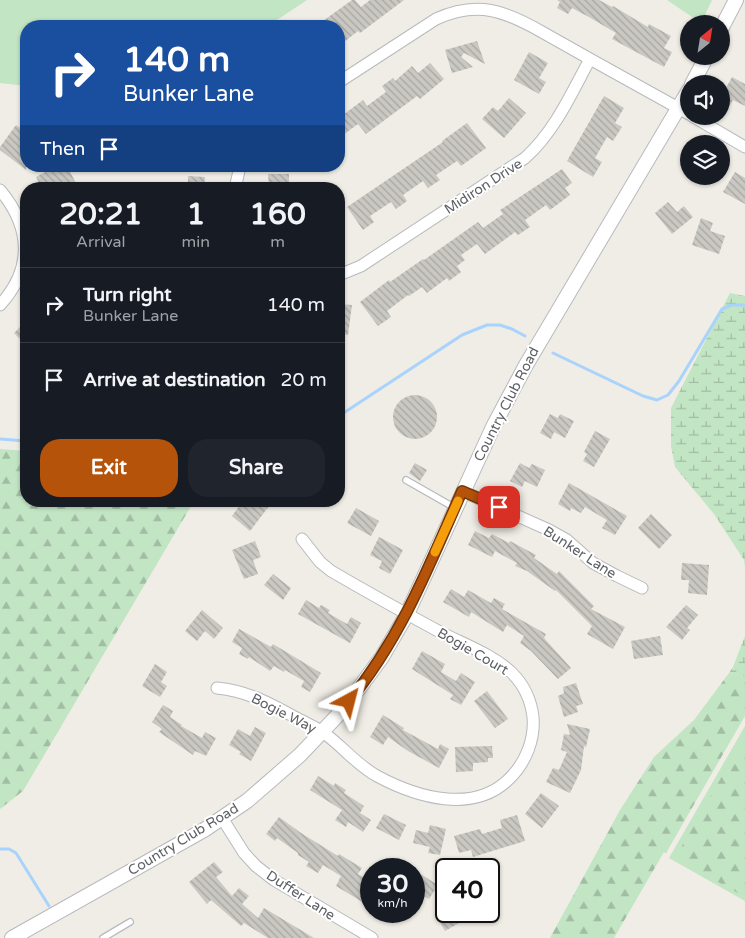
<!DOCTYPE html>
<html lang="en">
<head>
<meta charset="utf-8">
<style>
  :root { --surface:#171b24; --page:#20242c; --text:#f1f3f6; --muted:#9ea1a6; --line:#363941; --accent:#b45309 }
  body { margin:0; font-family:"Varela Round",sans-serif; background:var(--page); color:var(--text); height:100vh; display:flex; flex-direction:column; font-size:19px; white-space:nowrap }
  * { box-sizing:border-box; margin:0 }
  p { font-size:16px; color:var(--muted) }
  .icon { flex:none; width:28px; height:28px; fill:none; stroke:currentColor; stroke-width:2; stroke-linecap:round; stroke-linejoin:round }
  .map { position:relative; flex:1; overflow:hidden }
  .details { position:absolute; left:20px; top:182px; width:325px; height:325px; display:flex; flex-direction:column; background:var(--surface); border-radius:20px; box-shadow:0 1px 4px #0004 }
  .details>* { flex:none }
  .top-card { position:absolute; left:20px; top:20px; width:325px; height:152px; border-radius:20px; box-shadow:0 1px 4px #0004; background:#1a4fa0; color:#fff; overflow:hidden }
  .needle { width:32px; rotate:30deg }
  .buttons { position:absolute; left:680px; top:15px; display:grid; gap:10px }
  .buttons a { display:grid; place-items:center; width:50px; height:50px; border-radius:50%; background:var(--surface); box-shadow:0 1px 4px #0004; font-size:25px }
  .speed { position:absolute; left:360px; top:858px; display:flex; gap:10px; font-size:25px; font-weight:700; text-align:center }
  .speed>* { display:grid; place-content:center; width:65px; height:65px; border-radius:50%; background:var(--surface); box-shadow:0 1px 4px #0004; line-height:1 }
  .speed small { font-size:12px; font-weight:400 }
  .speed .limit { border:2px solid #111; border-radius:8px; background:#fff; color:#111 }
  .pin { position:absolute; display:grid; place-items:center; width:42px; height:42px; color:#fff; margin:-21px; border-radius:10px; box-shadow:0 2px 8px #0006 }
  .me { position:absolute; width:55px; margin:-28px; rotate:38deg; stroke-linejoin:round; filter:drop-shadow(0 0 4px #0008) }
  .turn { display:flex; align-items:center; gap:18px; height:105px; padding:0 20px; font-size:22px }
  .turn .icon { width:65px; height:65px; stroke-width:2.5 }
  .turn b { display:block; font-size:35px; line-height:42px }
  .then { display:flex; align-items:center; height:48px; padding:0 20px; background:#0003; gap:10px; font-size:19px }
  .eta { display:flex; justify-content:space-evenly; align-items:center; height:85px; text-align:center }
  .eta b { font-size:30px; font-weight:700; line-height:35px }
  .button { display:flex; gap:10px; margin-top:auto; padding:10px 20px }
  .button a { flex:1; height:58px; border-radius:20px; background:var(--accent); color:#fff; font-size:20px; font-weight:700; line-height:58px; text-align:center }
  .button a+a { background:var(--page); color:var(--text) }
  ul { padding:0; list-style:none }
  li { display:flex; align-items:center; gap:15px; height:75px; padding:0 20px; border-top:1px solid var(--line) }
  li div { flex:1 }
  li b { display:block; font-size:19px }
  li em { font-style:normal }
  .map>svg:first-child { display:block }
  .green { fill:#c2e5c4 }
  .forest { fill:url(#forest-firs) }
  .wetland { fill:url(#wetland-marsh) }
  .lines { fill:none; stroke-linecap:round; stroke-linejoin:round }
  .stream { stroke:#a8d3fc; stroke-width:3 }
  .building { fill:url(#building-back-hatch) }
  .service-casing { stroke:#b7babe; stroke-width:8 }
  .minor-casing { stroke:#b7babe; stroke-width:13 }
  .tertiary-casing { stroke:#b7babe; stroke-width:16 }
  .service { stroke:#fff; stroke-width:5.5 }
  .minor { stroke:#fff; stroke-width:11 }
  .tertiary { stroke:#fff; stroke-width:14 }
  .route-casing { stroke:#753606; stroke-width:12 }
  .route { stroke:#b45309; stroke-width:9 }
  .slow { stroke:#f59e0b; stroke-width:9 }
  .labels { text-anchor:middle; stroke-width:4; stroke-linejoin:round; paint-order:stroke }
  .street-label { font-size:14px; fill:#5d6065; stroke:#fff }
</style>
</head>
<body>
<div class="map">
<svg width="745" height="938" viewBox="0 0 745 938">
  <defs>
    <pattern id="forest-firs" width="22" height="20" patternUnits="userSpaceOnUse" patternTransform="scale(1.25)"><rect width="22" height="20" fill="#c2e5c4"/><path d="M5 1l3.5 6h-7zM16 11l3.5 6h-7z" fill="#a1bda3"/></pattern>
    <pattern id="wetland-marsh" width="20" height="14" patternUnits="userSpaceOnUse" patternTransform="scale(1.25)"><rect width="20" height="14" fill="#c2e5c4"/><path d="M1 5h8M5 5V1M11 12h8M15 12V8" fill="none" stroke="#a1bda3"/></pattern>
    <pattern id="building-back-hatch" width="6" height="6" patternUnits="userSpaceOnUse" patternTransform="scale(1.25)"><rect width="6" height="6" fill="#cac8c2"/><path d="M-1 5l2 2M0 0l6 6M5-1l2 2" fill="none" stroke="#a7a6a1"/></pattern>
  </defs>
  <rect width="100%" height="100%" fill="#efede5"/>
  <path class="green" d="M0 0H307L268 26H26V86L0 83Z
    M667 0H712L701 23Z
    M745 726V901L669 858Z"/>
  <path class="forest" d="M0 449 26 451V501H194L23 791 0 809Z
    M729 673 745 676V716L666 853 664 852 614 938H550L620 810 654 757 694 720Z
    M745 736V897L675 858Z"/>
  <path class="wetland" d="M730 293 745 296V567L744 560 714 514 675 467 671 446V408Z
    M745 636V676L729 673 733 667Z"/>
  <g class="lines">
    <path class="stream" d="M553 353 643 396 657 400 668 395 679 381 722 309 732 305H745
      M339 416 462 335 487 325H500L512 329 525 336
      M0 439 26 441
      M0 849H9L16 853 49 906"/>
  </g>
  <path class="building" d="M352 0H355L361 7 370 0H404L360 33 358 31 339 46V26H316Z
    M557 0H599L612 7 613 6 648 27 649 24 671 36 664 48 672 52 664 67 612 39 616 33 589 17 572 8 568 14 557 8 560 2Z
    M477 41 485 64 464 53 461 57 473 67 452 73 445 50Z
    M529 52 548 63 539 78 546 82 539 94 514 80Z
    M430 63 444 79 420 99 417 96 366 134 358 124 339 138V118L363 100 367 106 386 92 382 86 393 78 395 81 412 66 418 73Z
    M732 77 745 84V106L733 100 730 105 721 100V97Z
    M604 96 624 108 615 123 622 127 613 141 607 137 595 158 602 162 593 177 567 161Z
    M509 98 526 113 504 138 482 119 493 107 498 111Z
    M467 123 486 148 461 166 457 161 436 175 440 180 428 188 423 181 403 195 407 201 396 209 391 202 370 216 374 222 363 230 347 207 443 142 442 141Z
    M16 125 26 132V170L0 150V147Z
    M56 166H67L79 189H42L36 177Z
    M562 169 572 183 565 188 570 195 550 210 546 205 525 220 530 227 518 235 515 232 485 254 477 244 461 255 465 260 457 266 461 272 449 281 447 278 427 293 422 287 409 296 408 295 387 311 391 317 378 326 360 302 389 280 390 282 423 259 424 260 478 222 483 228 503 214 500 210Z
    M735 172 745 178V204L723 192Z
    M268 174H289V189H269Z
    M188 176 205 177 204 189H188Z
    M668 202 677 212 684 206 693 217 672 234 655 213Z
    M701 218 713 223 710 231 725 236 719 254 692 245Z
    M339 304 352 305 348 335 339 334Z
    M26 321V345L14 333Z
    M393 417a22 22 0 1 1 44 0a22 22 0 1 1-44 0Z
    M550 414 558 418 560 414 574 421 565 438 554 432 551 439 540 433Z
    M595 431 610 439 594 467 583 461 587 454 584 452Z
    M415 463 427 470 420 481 409 473Z
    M520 463 529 468 532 464 545 470 537 487 525 481 522 487 510 481Z
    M569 483 627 516 615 535 602 528 607 520 585 507 581 513 571 508 570 511 558 504Z
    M243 501H273L250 531 232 516Z
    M356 508 379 521 371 536 347 523Z
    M651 514 672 535 659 549 638 528Z
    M475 531 489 538 492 534 509 543 510 541 536 555 534 558 557 574 559 571 594 606 591 609 625 627 613 649 587 634 592 626 556 590 555 591 527 571 515 566 517 563 495 551 492 557 468 545Z
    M379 537 403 550 390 574 379 568 382 561 370 555Z
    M255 541 261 557 253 560 258 574 244 579 232 550Z
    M682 563 709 565 707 595 688 593 689 580H681Z
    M273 574 291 588 283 600 264 585Z
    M451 589 464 597 468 590 491 603 494 598 505 604 502 609 546 634 544 638 571 668 558 679 531 651 520 643 524 636 507 625 503 632 471 612 469 617 443 602Z
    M306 600 319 608 321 605 330 610 328 613 347 624 351 617 361 623 350 643 298 614Z
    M686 605 698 615 687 628 690 630 682 640 666 627Z
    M202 610 223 628 214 639 205 631 197 641 185 631Z
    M239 629 271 647 273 644 321 673 310 692 301 687 304 681 285 670 284 672 274 666 270 671 249 657 248 659 239 654 242 648 232 642Z
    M660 636 663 655 634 659 631 641Z
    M422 651 445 664 441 672 456 681 461 673 475 682 461 705 450 699 453 695 412 669Z
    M155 664 167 672 161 682 167 686 160 697 142 686Z
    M576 683 583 704 576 706 578 712 564 717 558 696 564 693 563 687Z
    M487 691 508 719 495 728 474 701Z
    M163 705 173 711 170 717 182 725 181 726 202 738 205 732 216 738 206 756 195 751 193 755 159 732 162 729 152 722Z
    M383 715 404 728 403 730 438 749 440 744 449 749 439 768 408 751 388 737 383 745 370 737Z
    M567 724 590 729 586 747 584 746 581 770 570 793 546 782 553 768 559 770 567 752 561 750 564 734 570 735Z
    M255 727 266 733 251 761 239 754 241 752 229 745 238 729 250 736Z
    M492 746 493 758H488V762L473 763V771L456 772 455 747Z
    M318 776 334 786 335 783 346 790 344 793 364 806 360 813 371 820 363 832 348 822 346 827 335 820 342 810 310 790Z
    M541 793 559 806 542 828 525 814Z
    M384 814 406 825 399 840 376 828Z
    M517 815 525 841 473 857 471 850 459 853 454 836 480 829 482 834 502 828 500 820Z
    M279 817 301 833 338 856 339 854 362 868 358 874 371 882V900L368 897 364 903 336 886 341 876 323 865 318 873 306 866 309 862 298 855V853L277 838 275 841 266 834Z
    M430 825 446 829 440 855 428 853 430 847 413 843 416 830 428 833Z
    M214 862 223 872 216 877 232 896 239 888 249 896 242 904 258 918 264 908 314 938H268L244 923 241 926 211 900 207 904 189 882Z
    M414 870 438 885 429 899 414 890Z
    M452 911H480L445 931 438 919Z"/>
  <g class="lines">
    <defs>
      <path id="service" d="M406 480 455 508
        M103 938 130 922"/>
      <path id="minor" d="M590 59 689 114
        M339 82 436 19C478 0 505 11 542 32 558 41 574 50 590 59 571 94 555 131 525 158L361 266 339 275
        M692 116 745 147
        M235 189 240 166
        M0 190C31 227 34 268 0 305
        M462 491 549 530 567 540 593 563 617 576 642 588
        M217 688C246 691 265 701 291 715 300 720 311 725 321 731 341 744 355 764 377 776 416 797 474 815 510 778 526 762 535 739 533 717 531 700 524 685 512 673 494 655 463 644 440 632 403 612 367 592 331 571L320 562 302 539
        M222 818 244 853 256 866 274 880 372 938"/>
      <path id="tertiary" d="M721 29 736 0
        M692 84 707 56
        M12 938 204 830 247 801 300 755 337 716 360 687 382 657 407 614 494 425 526 365 689 90"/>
    </defs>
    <use href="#service" class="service-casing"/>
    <use href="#minor" class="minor-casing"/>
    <use href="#tertiary" class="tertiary-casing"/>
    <use href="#service" class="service"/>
    <use href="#minor" class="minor"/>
    <use href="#tertiary" class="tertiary"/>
  </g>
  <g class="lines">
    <defs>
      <path id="route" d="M349 701C401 638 429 566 462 491L499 507"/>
    </defs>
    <use href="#route" class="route-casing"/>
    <use href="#route" class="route"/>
    <path class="slow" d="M435 552 458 501"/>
  </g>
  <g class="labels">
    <g class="street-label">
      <text transform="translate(483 186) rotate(-33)" y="5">Midiron Drive</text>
      <text transform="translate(506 404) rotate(-63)" y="5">Country Club Road</text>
      <text transform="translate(580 552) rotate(33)" y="5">Bunker Lane</text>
      <text transform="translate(473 651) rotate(30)" y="5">Bogie Court</text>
      <text transform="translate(284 713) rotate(27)" y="5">Bogie Way</text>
      <text transform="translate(183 839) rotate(-31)" y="5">Country Club Road</text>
      <text transform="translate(301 895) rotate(33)" y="5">Duffer Lane</text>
    </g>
  </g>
</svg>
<div class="buttons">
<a><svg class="needle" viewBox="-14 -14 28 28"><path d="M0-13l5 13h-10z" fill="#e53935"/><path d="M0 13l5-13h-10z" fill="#9ea1a6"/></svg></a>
<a><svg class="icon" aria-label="sound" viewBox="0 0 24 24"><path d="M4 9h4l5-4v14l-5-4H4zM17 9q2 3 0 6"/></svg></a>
<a><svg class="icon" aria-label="layers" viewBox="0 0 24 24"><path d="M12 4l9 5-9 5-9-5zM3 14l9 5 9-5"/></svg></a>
</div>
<div class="speed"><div>30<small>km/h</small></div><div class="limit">40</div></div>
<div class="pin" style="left:499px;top:507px;background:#d93025"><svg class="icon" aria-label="arrive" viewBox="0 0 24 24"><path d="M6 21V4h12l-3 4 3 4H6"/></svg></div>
<svg class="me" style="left:349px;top:701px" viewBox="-20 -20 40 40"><path d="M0-17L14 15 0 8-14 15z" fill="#b45309" stroke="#fff" stroke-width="4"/></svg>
<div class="top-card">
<div class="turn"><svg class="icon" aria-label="right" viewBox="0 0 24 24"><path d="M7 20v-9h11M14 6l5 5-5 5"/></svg><div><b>140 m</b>Bunker Lane</div></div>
<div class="then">Then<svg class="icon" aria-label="arrive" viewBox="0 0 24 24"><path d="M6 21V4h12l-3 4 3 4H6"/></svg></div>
</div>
<section class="details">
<div class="eta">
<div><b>20:21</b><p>Arrival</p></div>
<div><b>1</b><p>min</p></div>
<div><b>160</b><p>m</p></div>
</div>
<ul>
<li><svg class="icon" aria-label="right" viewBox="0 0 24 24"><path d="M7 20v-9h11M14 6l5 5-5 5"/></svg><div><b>Turn right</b><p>Bunker Lane</p></div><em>140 m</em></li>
<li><svg class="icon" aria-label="arrive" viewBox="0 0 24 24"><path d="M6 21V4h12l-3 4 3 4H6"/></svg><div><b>Arrive at destination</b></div><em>20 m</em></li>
</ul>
<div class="button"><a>Exit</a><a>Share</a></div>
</section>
</div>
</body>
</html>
